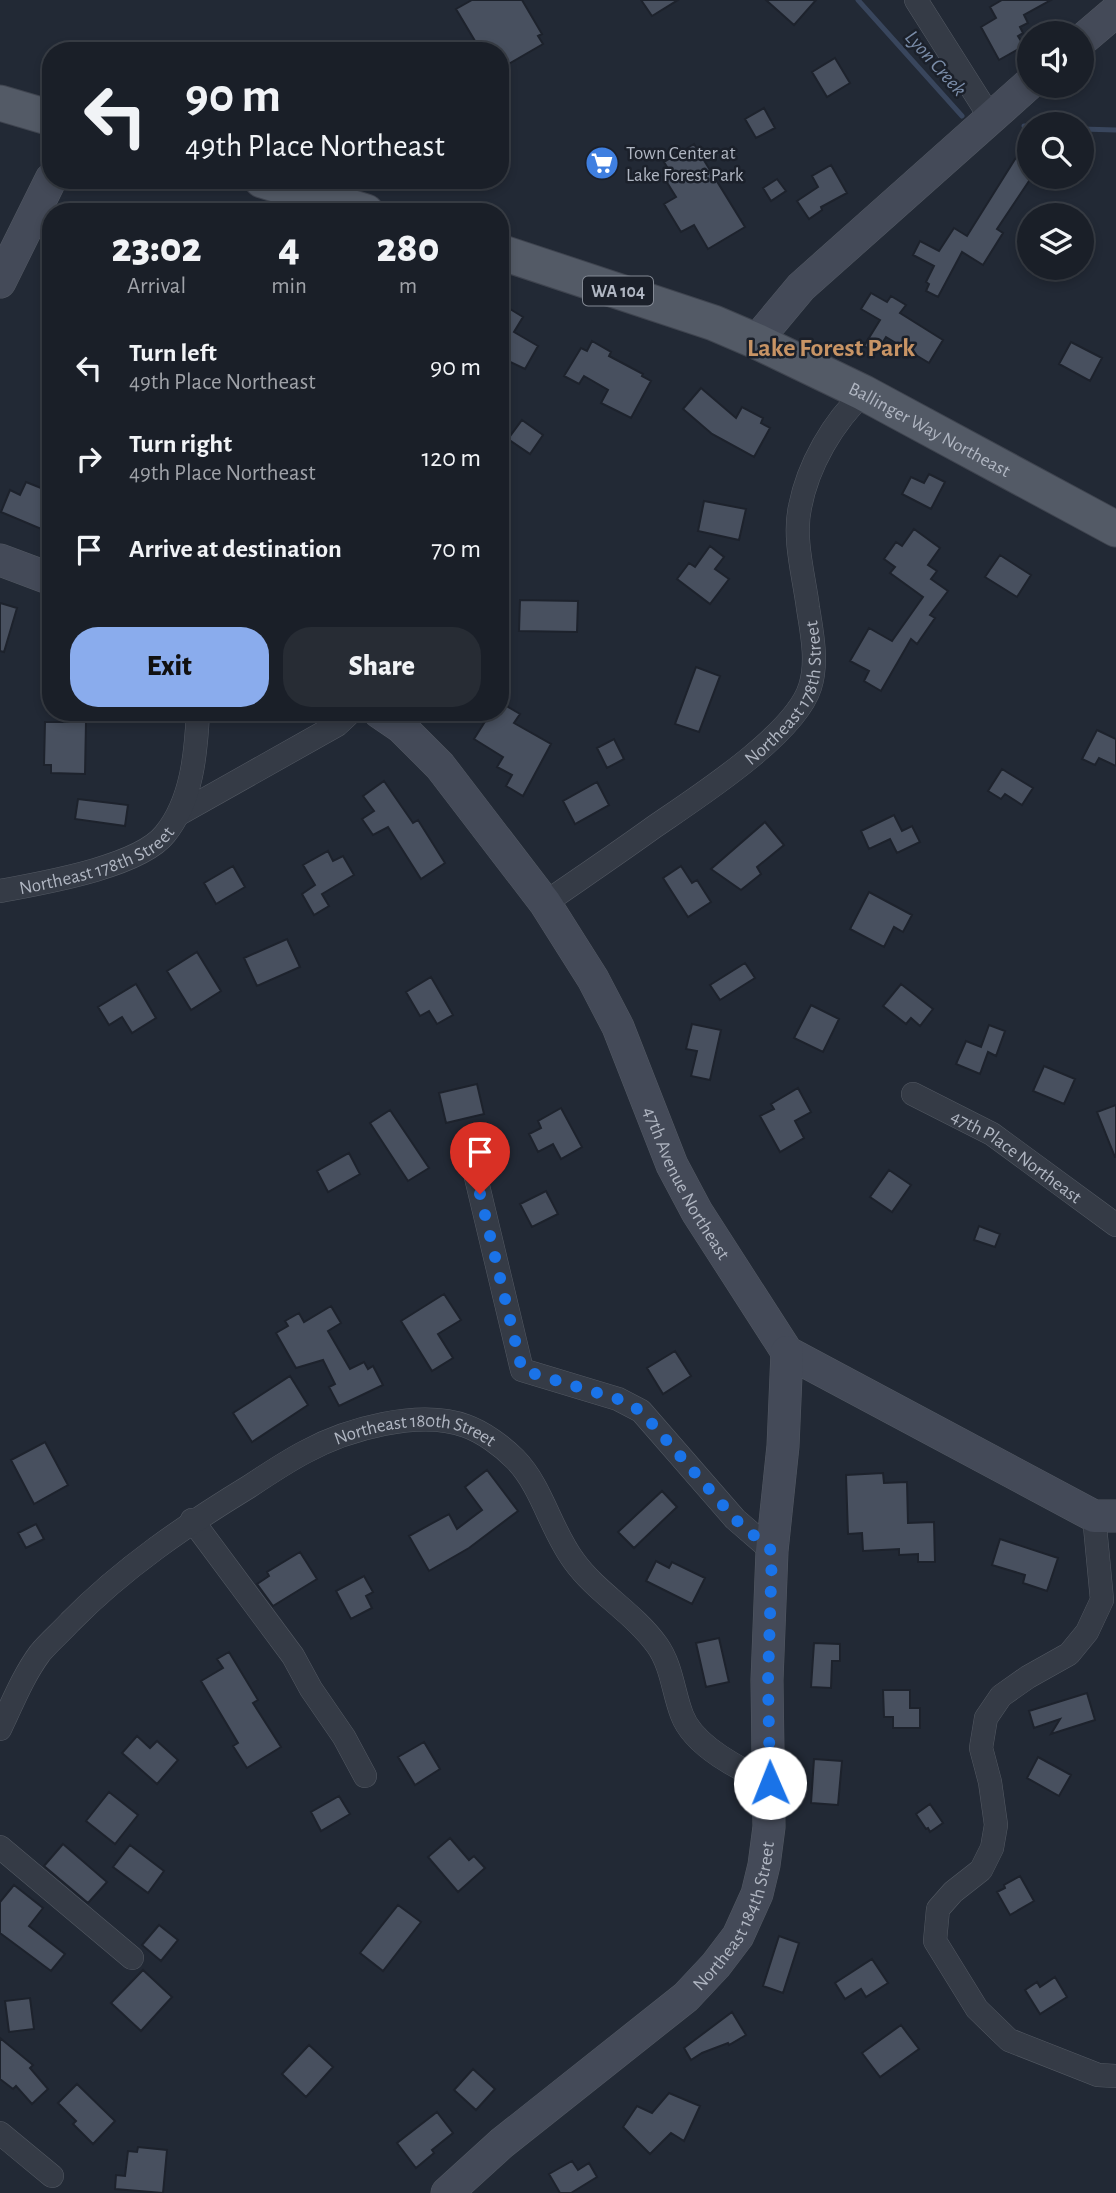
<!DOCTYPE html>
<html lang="en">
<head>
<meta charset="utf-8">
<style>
  :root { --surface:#1a1f28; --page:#272c34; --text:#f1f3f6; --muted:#9fa2a8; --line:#383d45; --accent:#8aaced }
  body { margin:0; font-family:"Alegreya Sans",sans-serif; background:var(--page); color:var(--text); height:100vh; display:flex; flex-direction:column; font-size:26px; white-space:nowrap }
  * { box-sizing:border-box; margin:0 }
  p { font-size:23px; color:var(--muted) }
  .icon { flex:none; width:38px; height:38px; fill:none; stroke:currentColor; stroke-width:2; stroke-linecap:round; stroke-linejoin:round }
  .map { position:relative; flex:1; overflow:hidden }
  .sheet { position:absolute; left:42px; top:203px; width:467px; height:518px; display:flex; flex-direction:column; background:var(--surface); border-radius:28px; box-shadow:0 4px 10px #0003,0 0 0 2px var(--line) }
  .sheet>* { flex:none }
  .guide { position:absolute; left:42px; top:42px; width:467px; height:147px; border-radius:28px; box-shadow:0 4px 10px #0003,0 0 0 2px var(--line); background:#1a1f28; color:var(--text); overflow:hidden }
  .controls { position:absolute; left:1017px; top:21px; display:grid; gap:14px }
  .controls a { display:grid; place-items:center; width:77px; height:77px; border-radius:50%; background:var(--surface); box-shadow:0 4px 10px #0003,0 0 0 2px var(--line); font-size:35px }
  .pin { position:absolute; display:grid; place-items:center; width:60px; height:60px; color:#fff; margin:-72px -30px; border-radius:50% 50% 50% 0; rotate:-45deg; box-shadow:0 0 7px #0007 }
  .pin .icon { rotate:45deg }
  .me { position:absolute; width:77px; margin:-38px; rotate:359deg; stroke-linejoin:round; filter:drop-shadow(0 0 5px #0008) }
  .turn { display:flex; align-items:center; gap:24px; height:147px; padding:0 28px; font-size:32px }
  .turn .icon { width:91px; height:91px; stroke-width:2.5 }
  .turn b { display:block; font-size:49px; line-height:60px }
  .eta { display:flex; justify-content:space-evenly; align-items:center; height:119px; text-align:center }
  .eta b { font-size:42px; font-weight:800; line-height:49px }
  .button { display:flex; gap:14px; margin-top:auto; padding:14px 28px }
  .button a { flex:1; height:80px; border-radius:28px; background:var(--accent); color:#111; font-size:28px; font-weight:800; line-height:80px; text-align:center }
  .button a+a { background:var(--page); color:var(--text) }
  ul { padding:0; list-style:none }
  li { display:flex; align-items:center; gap:21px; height:91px; padding:0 28px }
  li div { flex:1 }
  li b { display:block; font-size:26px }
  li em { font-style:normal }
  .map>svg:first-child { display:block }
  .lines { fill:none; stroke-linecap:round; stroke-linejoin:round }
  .stream { stroke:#39465d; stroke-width:5 }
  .building { fill:#48505f; stroke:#1d222c; stroke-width:2 }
  .street-casing { stroke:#535963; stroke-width:24 }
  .secondary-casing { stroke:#535963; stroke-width:33 }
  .primary-casing { stroke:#3f444f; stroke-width:37 }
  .street { stroke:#353b46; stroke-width:23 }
  .secondary { stroke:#444a58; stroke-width:32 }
  .primary { stroke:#535a66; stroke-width:35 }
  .route { stroke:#1a73e8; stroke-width:12; stroke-dasharray:0 21.6 }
  .labels { text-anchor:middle; stroke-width:5; stroke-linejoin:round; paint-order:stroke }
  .shield { fill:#1b202a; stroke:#838994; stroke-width:2 }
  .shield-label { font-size:18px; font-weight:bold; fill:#b0b6c2 }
  .poi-label { font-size:19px; fill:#b0b6c2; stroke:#1b202a; text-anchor:start }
  .street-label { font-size:19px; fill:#b0b6c2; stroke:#1b202a }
  .water-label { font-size:21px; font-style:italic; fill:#7a8ca8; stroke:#1b202a }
  .district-label { font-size:26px; font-weight:bold; fill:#c89465; stroke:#1b202a }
</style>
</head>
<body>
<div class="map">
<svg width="1116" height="2193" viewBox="0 0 1116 2193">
  <rect width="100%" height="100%" fill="#222935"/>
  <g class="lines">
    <path class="stream" d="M858 0 962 116
      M1024 126H1029
      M1082 129 1116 130"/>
  </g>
  <path class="building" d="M472 0H522L542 34 538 36 543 44 500 69V51H481L456 9Z
    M641 0H678L652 16Z
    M766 0H816L794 25Z
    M1002 0H1051L1024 15 1028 23 1020 27 1023 33 1018 36 1024 46 999 60 981 27 996 18 990 7Z
    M835 58 850 83 827 97 812 72Z
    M764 108 775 128 756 138 745 119Z
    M694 144 745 227 708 249 694 225 681 232 664 204 676 197 663 176 670 172 664 162Z
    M1017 156 1029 164V181L997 229 1003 233 983 265 962 252 938 297 926 291 929 284 926 282 934 266 913 255 920 241 939 251 954 228 967 236Z
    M831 165 847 193 821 207 822 210 809 219 797 201 818 187 812 176Z
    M777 179 786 191 771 201 763 188Z
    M871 293 887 302 891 296 906 305 900 313 943 340 929 363 886 337 876 353 864 346 880 320 861 309Z
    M510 309 523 317 514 332 538 346 525 369 500 357V324Z
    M592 341 611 352 609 356 643 374 642 376 651 381 631 418 601 403 608 390 584 376 579 384 564 376 581 348 587 351Z
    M1071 342 1102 358 1090 381 1059 364Z
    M701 388 736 418 742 407 763 418 761 423 770 428 754 457 712 434 683 409Z
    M522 420 543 435 530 454 508 439Z
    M929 474 945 482 931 509 902 494 911 477 924 483Z
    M26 482 51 492V519L46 531 1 512 10 490 20 495Z
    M704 501 746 509 739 540 698 531Z
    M914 529 940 548 928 565 937 571 931 579 948 591 930 615 935 618 917 644 911 639 881 691 864 681 869 671 850 661 869 628 892 641 923 597 890 573 895 567 884 559 896 542 902 546Z
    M710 546 724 557 715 569 729 579 710 604 677 579 689 563 695 567Z
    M1000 555 1031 575 1017 597 985 577Z
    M520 600 578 601 577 632 519 631Z
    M0 603 17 608 4 652 0 651Z
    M696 667 720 676 699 732 675 724Z
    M500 702 520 714 514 723 551 744 523 796 506 786 512 775 497 767 503 757 474 739 491 712H500Z
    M45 722H86L85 774 51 773V765H44Z
    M1097 730 1116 739V766L1099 758 1095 765 1082 759Z
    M614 739 624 759 607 768 597 748Z
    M1002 769 1033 788 1022 805 1005 794 1001 799 988 791Z
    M384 781 413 823 418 820 445 863 421 879 388 827 373 835 362 819 374 811 363 796Z
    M597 782 609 805 575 824 563 801Z
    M78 799 128 805 125 826 75 819Z
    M894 815 902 831 912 826 920 842 897 853 890 839 869 849 861 831Z
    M765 822 784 845 757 867 761 874 741 890 711 869Z
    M328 851 333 861 343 856 354 875 322 894 329 906 314 915 302 894 315 885 303 865Z
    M233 866 245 887 216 904 204 883Z
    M681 866 692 883 697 880 711 902 688 917 663 878Z
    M869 892 912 915 903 932 894 927 884 947 850 929Z
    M287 939 300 967 257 986 244 958Z
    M197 952 221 991 191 1010 167 971Z
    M745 963 755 978 720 1000 710 985Z
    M431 977 453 1015 437 1024 429 1011 420 1016 406 992Z
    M136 984 156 1018 132 1033 122 1017 109 1025 98 1007Z
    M901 984 933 1009 920 1026 911 1018 906 1024 883 1006Z
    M811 1005 839 1019 823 1052 794 1038Z
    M692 1024 721 1030 710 1080 691 1076 697 1051 686 1049Z
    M989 1025 1005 1031 996 1056 988 1052 980 1074 956 1064 966 1041 981 1047Z
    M1044 1066 1075 1079 1064 1104 1033 1091Z
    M477 1084 484 1114 446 1123 439 1093Z
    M798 1088 811 1112 795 1121 804 1138 780 1152 760 1116 774 1109 771 1104Z
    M1116 1105V1157H1115L1097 1112Z
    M561 1108 582 1147 561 1159 553 1144 538 1152 529 1134 541 1128 538 1121Z
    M390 1110 429 1168 408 1181 370 1123Z
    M349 1153 360 1174 328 1192 317 1171Z
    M889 1170 911 1185 892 1212 870 1197Z
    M546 1191 558 1214 532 1227 520 1204Z
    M979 1226 1000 1234 995 1247 974 1240Z
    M444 1294 461 1320 438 1334 453 1358 432 1371 401 1321Z
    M331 1306 341 1323 328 1331 350 1369 364 1362 368 1369 373 1366 383 1385 339 1406 329 1387 335 1384 323 1360 296 1368 276 1333 288 1326 285 1321 299 1313 304 1322Z
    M675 1351 691 1376 663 1394 647 1368Z
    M290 1376 308 1405 252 1442 233 1413Z
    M45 1442 68 1485 34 1504 11 1460Z
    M487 1470 518 1511 469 1548 429 1571 409 1536 449 1514 457 1529 482 1510 465 1487Z
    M883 1473 884 1483 907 1482 908 1523 934 1522 935 1562H918V1554L899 1555V1549L863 1551 862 1533 848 1534 846 1475Z
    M662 1491 677 1507 634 1548 618 1532Z
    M36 1524 44 1539 26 1548 18 1533Z
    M1000 1539 1058 1558 1047 1591 1023 1583 1025 1575 992 1565Z
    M300 1552 317 1579 273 1606 257 1584 269 1576 267 1572Z
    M656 1561 669 1568 672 1562 705 1578 692 1604 646 1581Z
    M364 1576 373 1592 366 1596 372 1608 351 1619 336 1591Z
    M719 1638 729 1682 706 1687 696 1643Z
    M814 1643 840 1644V1661H832L831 1688 811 1687Z
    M229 1652 258 1700 253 1703 281 1747 247 1768 233 1746 238 1743 201 1681 223 1668 217 1659Z
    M883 1690H910V1708H920V1728H893V1717H884Z
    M1087 1693 1095 1720 1051 1734 1060 1719 1034 1728 1029 1711Z
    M137 1736 150 1748 157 1741 178 1760 157 1784 122 1753Z
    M424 1742 440 1769 415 1785 398 1757Z
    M1038 1757 1071 1775 1059 1796 1027 1778Z
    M814 1759 842 1761 838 1805 811 1803Z
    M109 1792 138 1815 115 1844 86 1821Z
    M339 1796 350 1814 321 1831 311 1812Z
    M930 1804 943 1823 930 1832 928 1828 926 1829 916 1814Z
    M450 1838 469 1860 474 1856 485 1868 458 1892 428 1857Z
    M63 1844 107 1882 88 1903 44 1866Z
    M130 1845 164 1871 148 1893 113 1867Z
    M1020 1876 1034 1901 1010 1915 997 1892 1005 1888 1004 1885Z
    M14 1885 43 1908 29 1926 65 1954 51 1971 0 1933V1902Z
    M398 1905 421 1922 383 1971 360 1953Z
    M159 1925 178 1940 161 1961 142 1945Z
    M779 1936 799 1943 783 1993 763 1986Z
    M872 1959 888 1983 866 1997 861 1989 845 1999 835 1983Z
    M143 1970 172 1997 141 2031 111 2003Z
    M1055 1977 1067 1997 1040 2014 1025 1990 1037 1982 1040 1987Z
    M30 1998 34 2029 9 2032 5 2001Z
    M732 2012 746 2035 729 2045 728 2043 702 2053 691 2060 684 2048Z
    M901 2025 919 2049 880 2077 862 2053Z
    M0 2038 33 2065 30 2068 48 2089 32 2104 16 2086 13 2089 0 2079Z
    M309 2045 333 2067 306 2097 282 2074Z
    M473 2069 495 2089 476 2110 454 2090Z
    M77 2084 115 2121 93 2144 73 2124 76 2121 58 2103Z
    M669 2093 700 2106 684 2141 671 2133 650 2154 623 2127 637 2106 652 2113Z
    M437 2112 453 2133 432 2150 434 2153 416 2168 397 2143Z
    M138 2147 167 2150 163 2193 115 2189 116 2175 125 2176 128 2151 137 2152Z
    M572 2161 578 2170 589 2163 597 2177 571 2193H560L549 2174Z"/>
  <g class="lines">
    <defs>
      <g id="street">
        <path d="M916 0 990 117"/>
        <path d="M179 814 337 725 351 712"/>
        <path id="s1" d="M0 891C42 883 139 867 165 834 192 801 196 753 198 712"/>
        <path id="s2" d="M545 903C581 878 618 853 654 827 696 798 795 735 810 687 818 662 812 633 808 608 804 576 793 539 800 507 808 465 833 422 864 393"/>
        <path id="s3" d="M913 1094 992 1134 1116 1225"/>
        <path d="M474 1169 522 1370 618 1399 641 1411 735 1519 772 1551"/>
        <path d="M1094 1516 1102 1600 1087 1632 1069 1654 1028 1677 1001 1696 986 1718 981 1748 990 1782 996 1825 992 1848 981 1870 953 1892 938 1909 935 1941 977 2009 1009 2040 1098 2075 1116 2076"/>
        <path d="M192 1520 293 1656 311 1689 344 1737 365 1776"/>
        <path id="s4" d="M0 1729C12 1704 23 1676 40 1653 49 1642 61 1632 70 1622 123 1568 186 1525 250 1486 268 1474 286 1462 305 1452 347 1429 419 1409 466 1426 483 1432 502 1446 515 1459 543 1488 550 1529 574 1561 597 1593 633 1612 657 1645 672 1666 673 1692 682 1715 694 1747 741 1770 770 1783"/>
        <path d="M0 1847 132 1958"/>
        <path d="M0 2133 52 2176"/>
      </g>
      <g id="secondary">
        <path d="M1082 40 1116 11"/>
        <path d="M0 282 51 179"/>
        <path d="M756 341 801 287 1029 84"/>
        <path d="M0 560 51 579"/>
        <path id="s5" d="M379 712 401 727 440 766 545 903 593 979 618 1027 672 1165 697 1212 787 1352 1094 1516H1116"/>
        <path id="s6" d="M447 2193 502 2143 686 1997 716 1965 738 1936 757 1894 764 1865 769 1827 767 1680 772 1551 783 1446 787 1352"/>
      </g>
      <g id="primary">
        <path d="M0 103 51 118"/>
        <path d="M262 180 366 212"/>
        <path id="s7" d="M500 252 714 323 756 341 864 393 1116 529"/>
      </g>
    </defs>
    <use href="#street" class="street-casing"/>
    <use href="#secondary" class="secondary-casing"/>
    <use href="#primary" class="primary-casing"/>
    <use href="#street" class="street"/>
    <use href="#secondary" class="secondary"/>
    <use href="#primary" class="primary"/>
  </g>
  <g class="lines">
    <path class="route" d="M480 1194 522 1370 618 1399 641 1411 735 1519 772 1551 768 1681 770 1783"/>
  </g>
  <defs>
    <symbol id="supermarket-disc" viewBox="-11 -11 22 22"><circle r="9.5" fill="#3f7fe0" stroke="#1b202a"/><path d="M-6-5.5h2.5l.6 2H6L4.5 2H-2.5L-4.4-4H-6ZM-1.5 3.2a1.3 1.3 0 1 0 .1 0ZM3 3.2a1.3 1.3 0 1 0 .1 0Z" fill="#fff"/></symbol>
  </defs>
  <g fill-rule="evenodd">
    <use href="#supermarket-disc" x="583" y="144" width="38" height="38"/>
  </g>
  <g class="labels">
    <rect class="shield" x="583" y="276.5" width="70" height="29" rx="5"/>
    <g class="shield-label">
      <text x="618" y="297">WA 104</text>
    </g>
    <g class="poi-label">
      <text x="626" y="159">Town Center at<tspan x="626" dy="22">Lake Forest Park</tspan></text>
    </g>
    <g class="street-label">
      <text dy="7" stroke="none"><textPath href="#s7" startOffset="466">Ballinger Way Northeast</textPath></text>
      <text dy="7" stroke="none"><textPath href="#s2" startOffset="329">Northeast 178th Street</textPath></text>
      <text dy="7" stroke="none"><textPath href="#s1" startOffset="102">Northeast 178th Street</textPath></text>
      <text dy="7" stroke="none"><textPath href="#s3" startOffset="121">47th Place Northeast</textPath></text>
      <text dy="7" stroke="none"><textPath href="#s5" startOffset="569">47th Avenue Northeast</textPath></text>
      <text dy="7" stroke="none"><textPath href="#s4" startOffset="536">Northeast 180th Street</textPath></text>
      <text dy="7" stroke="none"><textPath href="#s6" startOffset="406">Northeast 184th Street</textPath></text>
    </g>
    <g class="water-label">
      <text transform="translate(936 63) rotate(48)" y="7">Lyon Creek</text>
    </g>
    <g class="district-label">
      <text x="831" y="356">Lake Forest Park</text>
    </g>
  </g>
</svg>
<div class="controls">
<a><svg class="icon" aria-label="sound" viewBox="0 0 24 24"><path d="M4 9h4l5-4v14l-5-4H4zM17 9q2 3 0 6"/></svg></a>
<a><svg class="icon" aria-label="search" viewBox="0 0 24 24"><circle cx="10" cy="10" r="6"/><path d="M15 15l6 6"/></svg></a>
<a><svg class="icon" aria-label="layers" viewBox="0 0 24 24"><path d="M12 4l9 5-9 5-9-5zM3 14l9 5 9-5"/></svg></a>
</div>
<div class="pin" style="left:480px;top:1194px;background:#d93025"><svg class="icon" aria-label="arrive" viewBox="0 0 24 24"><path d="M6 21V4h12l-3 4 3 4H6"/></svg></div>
<svg class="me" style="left:770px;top:1783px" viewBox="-20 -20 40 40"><circle r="19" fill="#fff"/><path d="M0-13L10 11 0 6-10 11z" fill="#1a73e8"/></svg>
<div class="guide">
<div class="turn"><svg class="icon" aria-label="left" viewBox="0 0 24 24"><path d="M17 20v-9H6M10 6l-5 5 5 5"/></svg><div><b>90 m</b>49th Place Northeast</div></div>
</div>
<section class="sheet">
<div class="eta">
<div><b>23:02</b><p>Arrival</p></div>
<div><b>4</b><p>min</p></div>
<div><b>280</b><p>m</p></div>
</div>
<ul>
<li><svg class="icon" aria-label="left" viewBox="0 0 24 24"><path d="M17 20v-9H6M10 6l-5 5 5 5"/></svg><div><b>Turn left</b><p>49th Place Northeast</p></div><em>90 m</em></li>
<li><svg class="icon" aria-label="right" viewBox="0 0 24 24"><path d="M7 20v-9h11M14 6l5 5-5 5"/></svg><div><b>Turn right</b><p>49th Place Northeast</p></div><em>120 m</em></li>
<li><svg class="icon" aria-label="arrive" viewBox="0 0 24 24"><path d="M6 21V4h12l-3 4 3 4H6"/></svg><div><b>Arrive at destination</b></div><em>70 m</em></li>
</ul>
<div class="button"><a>Exit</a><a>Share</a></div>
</section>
</div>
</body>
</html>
